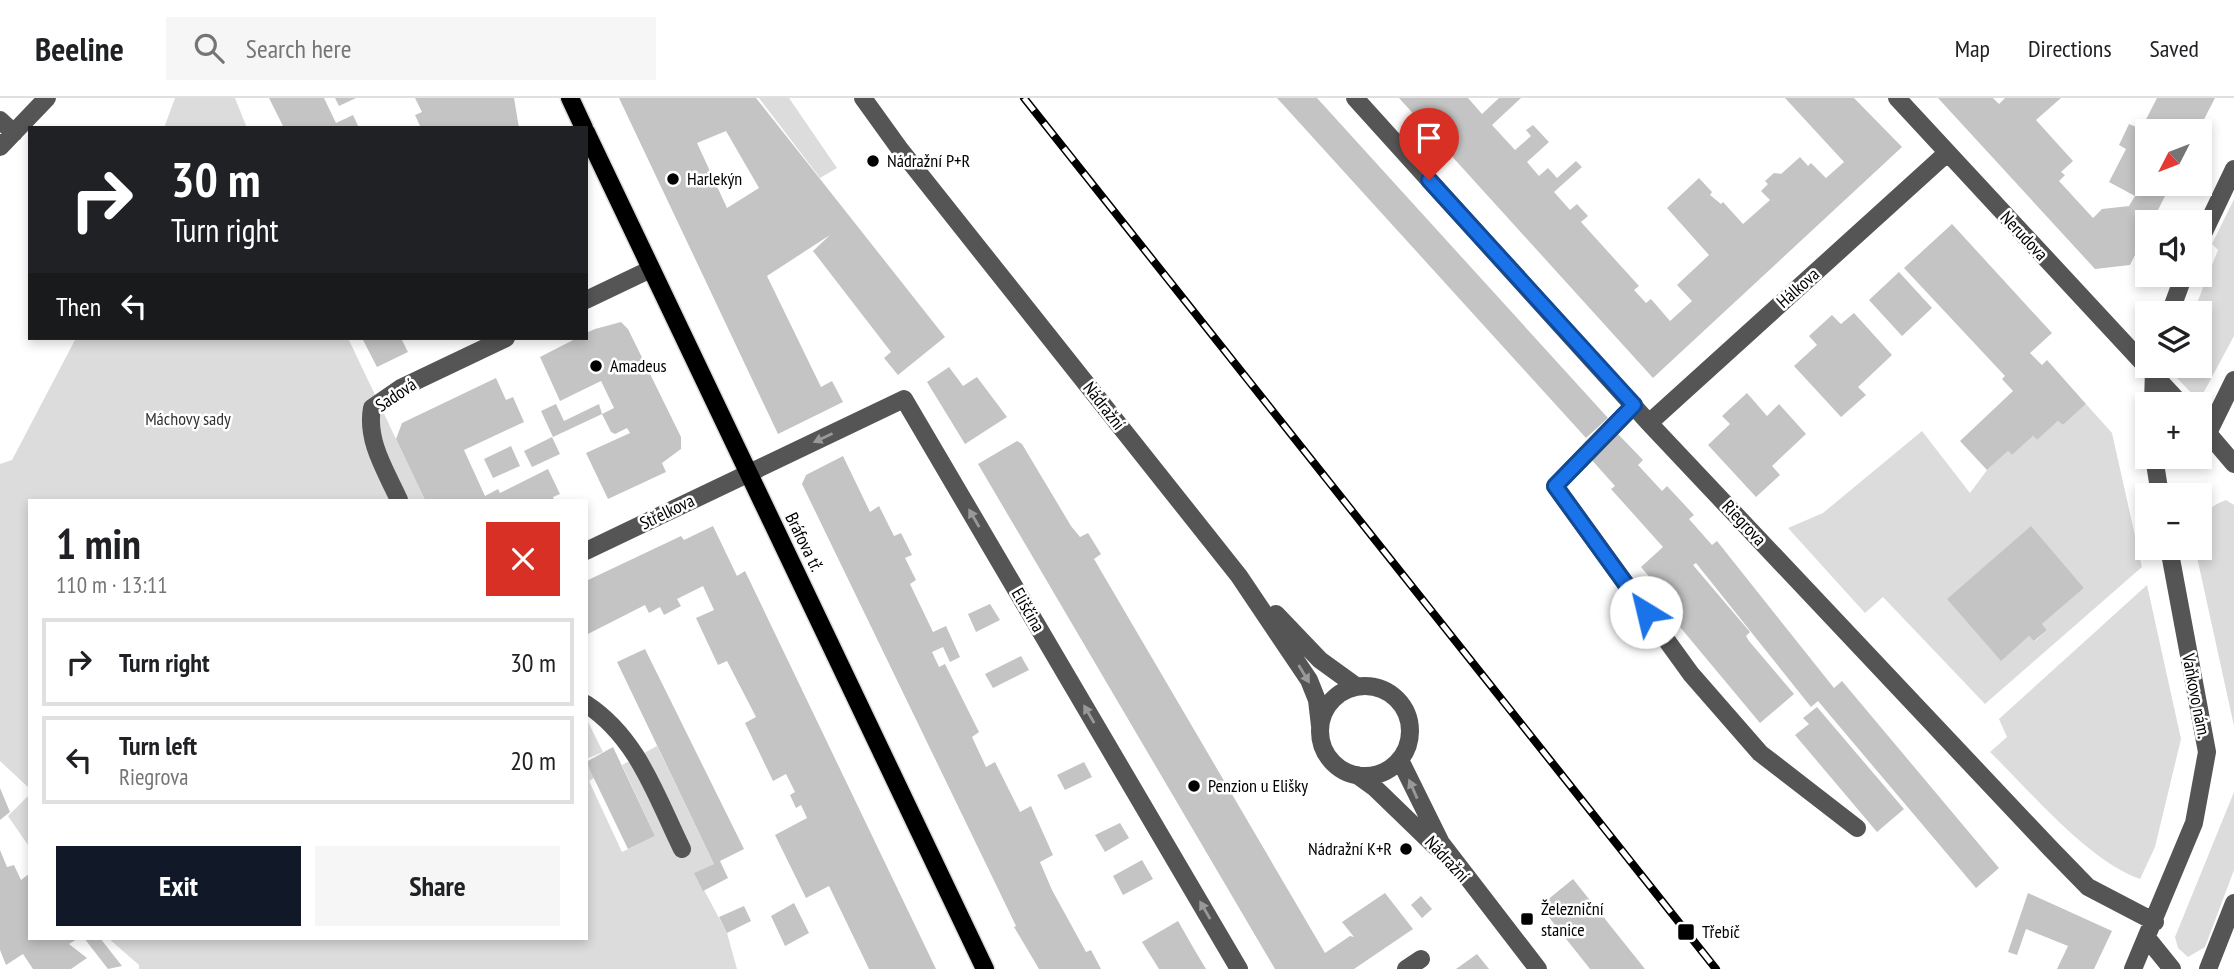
<!DOCTYPE html>
<html lang="en">
<head>
<meta charset="utf-8">
<style>
  :root { --surface:#fff; --page:#f6f6f6; --text:#202124; --muted:#757577; --line:#e0e0e0; --accent:#111827 }
  body { margin:0; font-family:"PT Sans Narrow",sans-serif; background:var(--page); color:var(--text); height:100vh; display:flex; flex-direction:column; font-size:26px; white-space:nowrap }
  * { box-sizing:border-box; margin:0 }
  p { font-size:23px; color:var(--muted) }
  .icon { flex:none; width:38px; height:38px; fill:none; stroke:currentColor; stroke-width:2; stroke-linecap:round; stroke-linejoin:round }
  .map { position:relative; flex:1; overflow:hidden }
  .details { position:absolute; left:28px; top:401px; width:560px; height:441px; display:flex; flex-direction:column; background:var(--surface); border-radius:0px; box-shadow:0 4px 10px #0003 }
  .details>* { flex:none }
  .top-card { position:absolute; left:28px; top:28px; width:560px; height:214px; border-radius:0px; box-shadow:0 4px 10px #0003; background:#202124; color:#fff; overflow:hidden }
  .needle { width:46px; rotate:228deg }
  .fabs { position:absolute; left:2135px; top:21px; display:grid; gap:14px }
  .fabs a { display:grid; place-items:center; width:77px; height:77px; border-radius:0px; background:var(--surface); box-shadow:0 4px 10px #0003; font-size:35px }
  .pin { position:absolute; display:grid; place-items:center; width:60px; height:60px; color:#fff; margin:-72px -30px; border-radius:50% 50% 50% 0; rotate:-45deg; box-shadow:0 0 7px #0007 }
  .pin .icon { rotate:45deg }
  .me { position:absolute; width:77px; margin:-38px; rotate:324deg; stroke-linejoin:round; filter:drop-shadow(0 0 5px #0008) }
  .turn { display:flex; align-items:center; gap:24px; height:147px; padding:0 28px; font-size:32px }
  .turn .icon { width:91px; height:91px; stroke-width:2.5 }
  .turn b { display:block; font-size:49px; line-height:60px }
  .then { display:flex; align-items:center; height:66px; padding:0 28px; background:#0003; gap:14px; font-size:26px }
  .round { display:grid; place-items:center; flex:none; width:74px; height:74px; border-radius:0px; background:var(--page) }
  .summary { display:flex; align-items:center; justify-content:space-between; height:119px; padding:0 28px }
  h1 { font-size:42px; font-weight:600; line-height:52px }
  .action { display:flex; gap:14px; margin-top:auto; padding:14px 28px }
  .action a { flex:1; height:80px; border-radius:0px; background:var(--accent); color:#fff; font-size:28px; font-weight:600; line-height:80px; text-align:center }
  .action a+a { background:var(--page); color:var(--text) }
  ul { padding:0; list-style:none }
  li { display:flex; align-items:center; gap:21px; height:88px; margin:0 14px 10px; padding:0 14px; border:4px solid var(--line); border-radius:0px }
  li div { flex:1 }
  li b { display:block; font-size:26px }
  li em { font-style:normal }
  header { display:flex; align-items:center; gap:42px; box-sizing:border-box; height:98px; padding:0 35px; background:var(--surface); border-bottom:2px solid var(--line) }
  header strong { font-size:33px }
  nav { display:flex; gap:38px; margin-inline-start:auto; font-size:24px }
  .search { width:490px; height:63px; background:var(--page); display:flex; align-items:center; gap:18px; box-sizing:border-box; padding:0 24px; border-radius:0px; color:var(--muted); font-size:26px }
  .map>svg:first-child { display:block }
  .green { fill:#dcdcdc; fill-rule:evenodd }
  .building { fill:#c4c4c4; fill-rule:evenodd }
  .lines { fill:none; stroke-linecap:round; stroke-linejoin:round }
  .major-casing { stroke:#dbdbdb; stroke-width:21 }
  .minor { stroke:#555; stroke-width:18 }
  .major { stroke:#000; stroke-width:18 }
  .rail-casing { stroke:#000; stroke-width:8 }
  .rail { stroke:#fff; stroke-width:5; stroke-dasharray:16; stroke-linecap:butt }
  .oneway { fill:#999 }
  .route-casing { stroke:#114b97; stroke-width:18 }
  .route { stroke:#1a73e8; stroke-width:12 }
  .poi-dot { fill:#000; stroke:#fff; stroke-width:2.5 }
  .labels { text-anchor:middle; stroke-width:5; stroke-linejoin:round; paint-order:stroke }
  .poi-label { font-size:18px; fill:#000; stroke:#fff; text-anchor:start }
  .street-label { font-size:18px; fill:#000; stroke:#fff }
  .park-label { font-size:18px; fill:#333; stroke:#fff }
</style>
</head>
<body>
<header>
<strong>Beeline</strong>
<div class="search"><svg class="icon" aria-label="search" viewBox="0 0 24 24"><circle cx="10" cy="10" r="6"/><path d="M15 15l6 6"/></svg>Search here</div>
<nav><a>Map</a><a>Directions</a><a>Saved</a></nav>
</header>
<div class="map">
<svg width="2234" height="871" viewBox="0 0 2234 871">
  <rect width="100%" height="100%" fill="#fff"/>
  <path class="green" d="M175 0H235L247 30H164Z
    M759 0H789L837 70 820 80Z
    M2234 101V238L2199 303 2176 279 2179 268H2200V215H2193L2218 152 2212 146Z
    M76 240H348L425 402H30V691L0 663V366L12 362Z
    M2086 306 2112 335 2142 469 1985 606 1883 499 1865 515 1788 430 1823 415 1922 333 1970 395 1987 372 2008 353 2012 357 2033 338 2037 342 2058 323 2063 327ZM2031 429 2084 490 2042 526 2047 532 2035 543 2029 538 2001 562Z
    M2226 402 2234 407V628L2195 450H2200C2200 425 2201 411 2226 402Z
    M2147 487 2181 641 2155 749 2140 781C2088 763 2030 693 1990 654L2007 639 1999 621Z
    M586 620 603 654 586 661Z
    M657 648 714 766 695 775 727 835 737 871H139V867L108 840H586V664L594 680 589 683 622 754 655 738 622 667Z
    M2234 694V772L2205 849 2188 859 2178 850 2175 839Z
    M30 696V750L8 718Z"/>
  <path class="building" d="M269 0H324L336 25 353 17 359 30H284Z
    M335 0H356L339 8Z
    M415 0H514L519 30H421L415 17 422 14Z
    M619 0H756L945 239 898 277 884 260 891 254 813 153 830 137 767 178 821 289 832 283 843 304 778 336ZM726 33 759 90 727 110 697 45Z
    M1277 0H1317L1608 320 1586 340Z
    M1399 0H1468L1482 16 1499 0H1521L1492 27 1515 52 1531 38 1526 32 1533 27 1549 44 1527 64 1539 78 1548 70 1557 80 1576 63 1582 69 1554 94 1570 112 1577 106 1588 118 1581 124 1639 188 1634 192 1646 205 1651 201 1670 223 1692 203 1677 187 1709 157 1667 110 1699 80 1712 94 1710 97 1721 106 1723 104 1743 126 1770 102 1761 93 1768 86 1765 83 1774 75 1781 76 1800 59 1808 68 1811 65 1826 80 1844 64 1785 0H1854L1902 49 1653 280Z
    M1938 0H1993L1999 6 2005 0H2061L2036 22 2073 63 2061 74 2065 77 2059 83 2093 120 2102 111 2129 108 2135 98 2109 84 2126 51 2119 47 2129 26 2141 31 2157 0H2215L2198 33H2147V86H2171L2152 124H2147V133L2130 167 2095 171Z
    M1952 126 2052 235 2030 255 2042 267 2047 262 2086 306 2063 327 2058 323 2037 342 2033 338 2012 357 2008 353 1987 372 1960 343 2013 293 2002 281 2005 278 1904 170Z
    M1899 174 1932 210 1902 238 1869 202Z
    M1854 215 1892 257 1858 289 1866 297 1841 319 1794 268 1817 247 1809 238 1832 217 1841 226Z
    M621 224 628 231 681 339V351L662 365 666 374 608 401 586 355 630 335 627 330 615 336 611 334 602 316 614 310 601 283 560 303 540 259 577 240H586V235L595 231Z
    M362 240H401L408 254 377 269Z
    M949 269 963 288 977 279 1007 319 965 346 927 284Z
    M496 280 506 302 513 299 524 324 464 352 485 398 498 391 500 395 548 371 560 396 553 399 554 402H425L396 341 402 325Z
    M1747 295 1767 318 1779 306 1806 336 1772 368 1780 377 1756 399 1708 347 1730 326 1722 318Z
    M556 306 564 323 599 306 602 316 553 339 541 313Z
    M1617 335 1643 362 1638 367 1662 393 1667 388 1694 417 1689 421 1712 447 1717 443 1834 590 1842 583 1999 770 1976 790 1818 603 1811 609 1696 465 1693 467 1750 534 1746 538 1749 543 1794 596 1760 625 1665 511 1672 505 1641 469 1663 449 1611 391 1615 388 1590 360Z
    M552 339 560 356 532 369 524 353Z
    M1017 343 1022 346 1071 428 1080 439 1088 435 1101 456 1094 461 1325 855 1350 838 1354 839 1342 824 1385 795 1413 831 1354 871H1275L978 366Z
    M511 348 520 368 493 380 484 361Z
    M843 358 870 414 879 408 894 438 901 435 912 457 905 460 916 482 910 486 933 534 946 528 960 559 950 564 943 549 932 554 939 569 945 566 979 634 972 639 986 669 995 664 1020 714 1031 708 1053 757 1040 764 1052 792 1086 854 1091 852 1101 871H1039L1014 829 1016 828 802 386 806 377Z
    M713 428 737 478 745 473 936 871H869L829 788 806 800 775 737 807 720 801 707 796 710 790 697 795 694 786 676 773 683 745 625 756 619 727 563 718 567 696 520 714 512 703 488 677 501 681 508 664 517 660 509 649 515 645 507 586 537V483L681 438 684 442Z
    M2031 428 2084 490 2042 526 2047 532 2034 543 2029 538 2001 563 1947 501Z
    M990 506 1000 522 976 534 968 516Z
    M645 551 744 751 720 763 728 780 703 793 694 775 714 766 617 564Z
    M1021 558 1029 572 993 590 985 576Z
    M1817 609 1904 711 1877 734 1795 637 1809 626 1803 620Z
    M613 649 655 738 628 751 586 664Z
    M1084 664 1092 679 1065 692 1057 677Z
    M0 690 10 714 0 722Z
    M1120 725 1129 740 1105 754 1095 737Z
    M0 752 7 769 14 767 21 782 30 775V840H79L69 846 87 860 71 871H33L23 856 6 867 0 852Z
    M1142 762 1153 781 1123 797 1113 778Z
    M1573 781 1645 871H1590L1540 808Z
    M2028 795 2112 833 2094 871H2057L2068 848 2026 831 2017 857 2008 854Z
    M1421 798 1432 811 1422 820 1411 807Z
    M794 805 809 835 785 848 771 818Z
    M744 808 751 823 727 835 719 819Z
    M1178 823 1194 851 1206 871H1159L1142 844Z
    M84 840H100L122 868 108 871Z
    M1477 856 1489 871H1456Z"/>
  <g class="lines">
    <defs>
      <path id="major" d="M570 0 584 30
        M586 34 985 871"/>
    </defs>
    <use href="#major" class="major-casing"/>
    <path class="minor" d="M863 0 899 50 1239 478 1309 582 1317 602 1320 628
      M1355 0 1649 325 2050 750 2088 789 2155 824
      M1897 0 2181 306
      M0 22 14 35
      M0 49 47 0
      M2200 142 2234 71
      M586 202 651 171
      M2170 215 2184 177
      M2153 306 2154 271
      M1634 307 1555 388 1691 576 1760 655 1857 730
      M1649 325 1947 55
      M2200 326 2234 366
      M2208 335 2234 282
      M2154 359 2160 397
      M399 402C386 373 366 343 372 310L401 290 506 240
      M586 453 904 301 1239 871
      M1276 516 1320 562 1356 588
      M1320 633a45 45 0 1 1 90 0a45 45 0 1 1-90 0Z
      M586 606C638 640 656 698 682 751
      M1400 662 1441 745 1538 871
      M1357 677 1375 690 1436 749
      M2147 840 2172 871
      M1406 871 1421 861
      M2133 871 2194 725 2207 654 2169 450
      M2208 871 2234 805"/>
    <use href="#major" class="major"/>
    <defs>
      <path id="rail" d="M1024 0 1716 871"/>
    </defs>
    <use href="#rail" class="rail-casing"/>
    <use href="#rail" class="rail"/>
  </g>
  <defs><path id="oneway-solid" d="M-6-.8H1V-3.2L6.5 0L1 3.2V.8H-6Z" transform="scale(1.75)"/></defs>
  <g class="oneway">
    <use href="#oneway-solid" transform="translate(823 340) rotate(155)"/>
    <use href="#oneway-solid" transform="translate(974 420) rotate(-120)"/>
    <use href="#oneway-solid" transform="translate(1304 576) rotate(59)"/>
    <use href="#oneway-solid" transform="translate(1089 616) rotate(-120)"/>
    <use href="#oneway-solid" transform="translate(1413 691) rotate(-114)"/>
    <use href="#oneway-solid" transform="translate(1205 812) rotate(-120)"/>
  </g>
  <g class="lines">
    <defs>
      <path id="route" d="M1429 82 1634 307 1555 388 1646 514"/>
    </defs>
    <use href="#route" class="route-casing"/>
    <use href="#route" class="route"/>
  </g>
  <g class="poi-dot">
    <circle cx="873" cy="63" r="7"/>
    <circle cx="673" cy="81" r="7"/>
    <circle cx="596" cy="268" r="7"/>
    <circle cx="1194" cy="688" r="7"/>
    <circle cx="1406" cy="751" r="7"/>
    <rect x="1520" y="814" width="14" height="14" rx="3.5"/>
    <rect x="1677" y="825" width="18" height="18" rx="3.5"/>
  </g>
  <g class="labels">
    <g class="poi-label">
      <text x="887" y="69">Nádražní P+R</text>
      <text x="687" y="87">Harlekýn</text>
      <text x="610" y="274">Amadeus</text>
      <text x="1208" y="694">Penzion u Elišky</text>
      <text x="1392" y="757" text-anchor="end">Nádražní K+R</text>
      <text x="1541" y="817">Železniční<tspan x="1541" dy="21">stanice</tspan></text>
      <text x="1702" y="840">Třebíč</text>
    </g>
    <g class="street-label">
      <text transform="translate(2024 138) rotate(47)" y="6">Nerudova</text>
      <text transform="translate(1798 190) rotate(-42)" y="6">Hálkova</text>
      <text transform="translate(396 297) rotate(-34)" y="6">Sadová</text>
      <text transform="translate(1104 308) rotate(52)" y="6">Nádražní</text>
      <text transform="translate(667 414) rotate(-26)" y="6">Střelkova</text>
      <text transform="translate(1744 425) rotate(47)" y="6">Riegrova</text>
      <text transform="translate(804 444) rotate(64)" y="6">Bráfova tř.</text>
      <text transform="translate(1028 512) rotate(60)" y="6">Eliščina</text>
      <text transform="translate(2196 598) rotate(79)" y="6">Vaňkovo nám.</text>
      <text transform="translate(1447 761) rotate(47)" y="6">Nádražní</text>
    </g>
    <g class="park-label">
      <text x="188" y="327">Máchovy sady</text>
    </g>
  </g>
</svg>
<div class="fabs">
<a><svg class="needle" viewBox="-14 -14 28 28"><path d="M0-13l5 13h-10z" fill="#e53935"/><path d="M0 13l5-13h-10z" fill="#757577"/></svg></a>
<a><svg class="icon" aria-label="sound" viewBox="0 0 24 24"><path d="M4 9h4l5-4v14l-5-4H4zM17 9q2 3 0 6"/></svg></a>
<a><svg class="icon" aria-label="layers" viewBox="0 0 24 24"><path d="M12 4l9 5-9 5-9-5zM3 14l9 5 9-5"/></svg></a>
<a>+</a>
<a>−</a>
</div>
<div class="pin" style="left:1429px;top:82px;background:#d93025"><svg class="icon" aria-label="arrive" viewBox="0 0 24 24"><path d="M6 21V4h12l-3 4 3 4H6"/></svg></div>
<svg class="me" style="left:1646px;top:514px" viewBox="-20 -20 40 40"><circle r="19" fill="#fff"/><path d="M0-13L10 11 0 6-10 11z" fill="#1a73e8"/></svg>
<div class="top-card">
<div class="turn"><svg class="icon" aria-label="right" viewBox="0 0 24 24"><path d="M7 20v-9h11M14 6l5 5-5 5"/></svg><div><b>30 m</b>Turn right</div></div>
<div class="then">Then<svg class="icon" aria-label="left" viewBox="0 0 24 24"><path d="M17 20v-9H6M10 6l-5 5 5 5"/></svg></div>
</div>
<section class="details">
<div class="summary"><div><h1>1 min</h1><p>110 m · 13:11</p></div><a class="round" style="background:#d93025;color:#fff"><svg class="icon" aria-label="close" viewBox="0 0 24 24"><path d="M6 6l12 12M18 6L6 18"/></svg></a></div>
<ul>
<li><svg class="icon" aria-label="right" viewBox="0 0 24 24"><path d="M7 20v-9h11M14 6l5 5-5 5"/></svg><div><b>Turn right</b></div><em>30 m</em></li>
<li><svg class="icon" aria-label="left" viewBox="0 0 24 24"><path d="M17 20v-9H6M10 6l-5 5 5 5"/></svg><div><b>Turn left</b><p>Riegrova</p></div><em>20 m</em></li>
</ul>
<div class="action"><a>Exit</a><a>Share</a></div>
</section>
</div>
</body>
</html>
